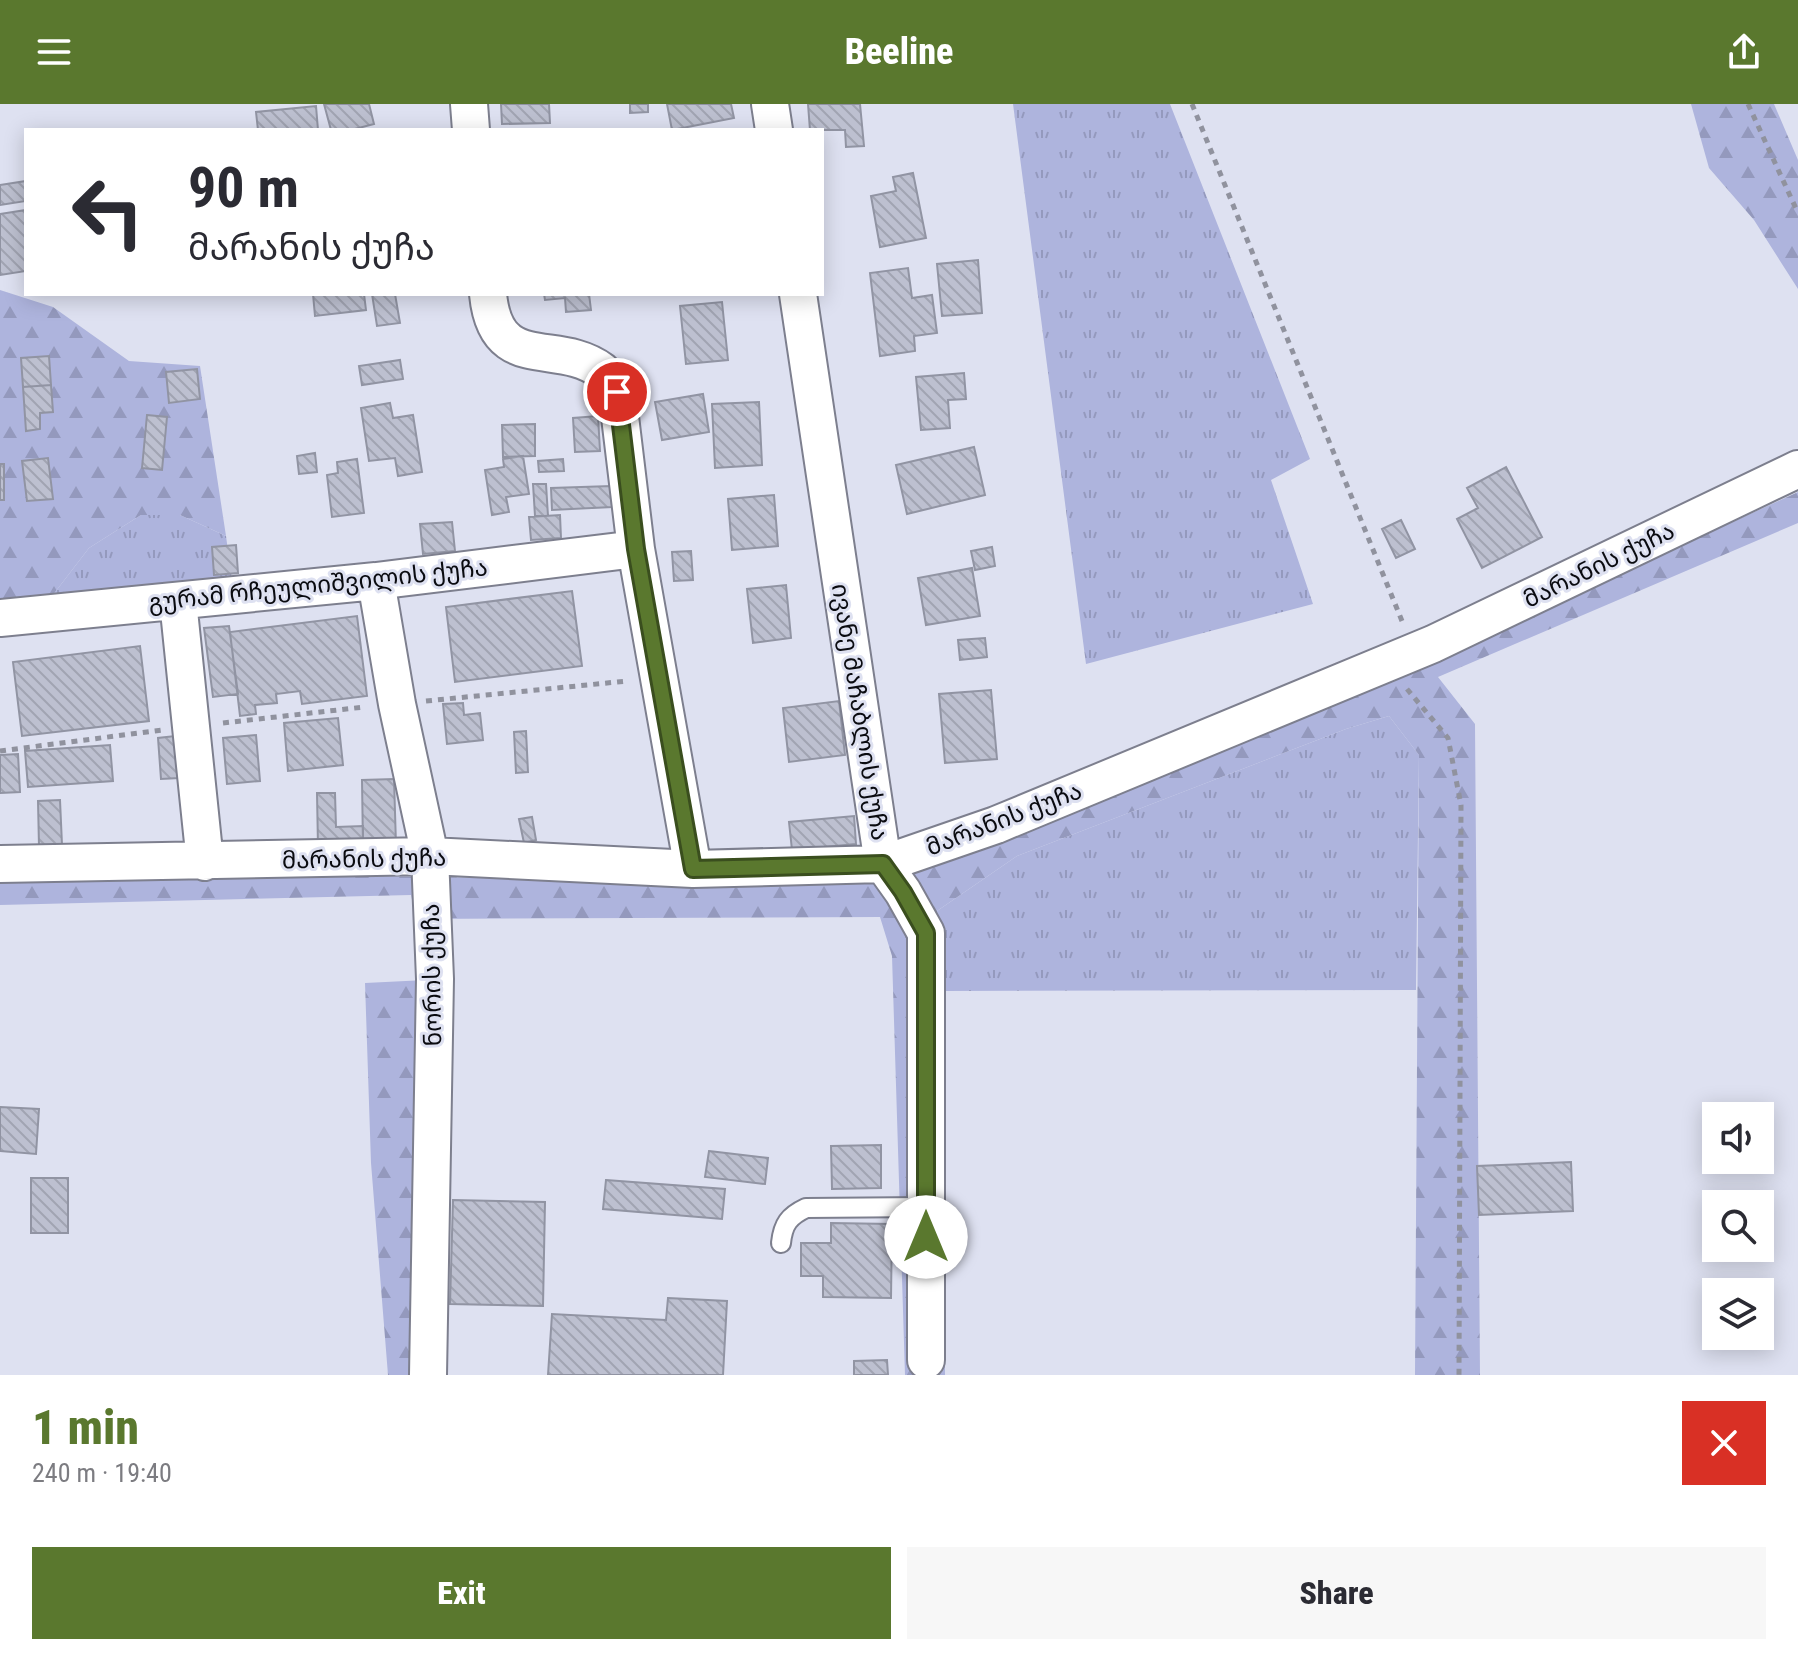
<!DOCTYPE html>
<html lang="en">
<head>
<meta charset="utf-8">
<style>
  :root { --surface:#fff; --page:#f7f7f7; --text:#2b2b33; --muted:#7c7c81; --accent:#5a782e }
  body { margin:0; font-family:"Roboto Condensed","Noto Sans Georgian",sans-serif; background:var(--page); color:var(--text); height:100vh; display:flex; flex-direction:column; font-size:30px; white-space:nowrap }
  * { box-sizing:border-box; margin:0 }
  p { font-size:26px; color:var(--muted) }
  .icon { flex:none; width:44px; height:44px; fill:none; stroke:currentColor; stroke-width:2; stroke-linecap:round; stroke-linejoin:round }
  .map { position:relative; height:1271px; overflow:hidden }
  .sheet { display:flex; flex-direction:column; background:var(--surface); flex:1 }
  .sheet>* { flex:none }
  .guide { position:absolute; left:24px; top:24px; width:800px; height:168px; border-radius:0px; box-shadow:0 4px 20px #0003; background:#fff; color:var(--text); overflow:hidden }
  .buttons { position:absolute; left:1702px; top:998px; display:grid; gap:16px }
  .buttons a { display:grid; place-items:center; width:72px; height:72px; border-radius:0px; background:var(--surface); box-shadow:0 4px 20px #0003; font-size:40px }
  .pin { position:absolute; display:grid; place-items:center; width:68px; height:68px; color:#fff; margin:-34px; border:4px solid #fff; border-radius:50%; box-shadow:0 2px 8px #0007 }
  .me { position:absolute; width:88px; margin:-44px; rotate:0deg; stroke-linejoin:round; filter:drop-shadow(0 0 6px #0008) }
  .turn { display:flex; align-items:center; gap:28px; height:168px; padding:0 32px; font-size:36px }
  .turn .icon { width:104px; height:104px; stroke-width:2.5 }
  .turn b { display:block; font-size:56px; line-height:68px }
  .round { display:grid; place-items:center; flex:none; width:84px; height:84px; border-radius:0px; background:var(--page) }
  .summary { display:flex; align-items:center; justify-content:space-between; height:136px; padding:0 32px }
  h1 { font-size:48px; font-weight:800; line-height:60px; color:var(--accent) }
  .action { display:flex; gap:16px; margin-top:auto; padding:16px 32px }
  .action a { flex:1; height:92px; border-radius:0px; background:var(--accent); color:#fff; font-size:32px; font-weight:800; line-height:92px; text-align:center }
  .action a+a { background:var(--page); color:var(--text) }
  header { display:flex; justify-content:space-between; align-items:center; height:104px; padding:0 32px; background:var(--accent); color:#fff; font-size:36px; font-weight:800 }
  .map>svg:first-child { display:block }
  .grass { fill:url(#grass-tufts) }
  .forest { fill:url(#forest-firs) }
  .building { fill:url(#building-back-hatch); stroke:#9194a3; stroke-width:2 }
  .lines { fill:none; stroke-linecap:round; stroke-linejoin:round }
  .service-casing { stroke:#7d7f8e; stroke-width:22 }
  .minor-casing { stroke:#7d7f8e; stroke-width:40 }
  .path { stroke:#90929e; stroke-width:5; stroke-dasharray:6 6; stroke-linecap:butt }
  .service { stroke:#fff; stroke-width:18 }
  .minor { stroke:#fff; stroke-width:36 }
  .route-casing { stroke:#3a4e1e; stroke-width:20 }
  .route { stroke:#5a782e; stroke-width:14 }
  .labels { text-anchor:middle; stroke-width:6; stroke-linejoin:round; paint-order:stroke }
  .street-label { font-size:24px; fill:#0a0b10; stroke:#dee1f1 }
</style>
</head>
<body>
<header><svg class="icon" aria-label="menu" viewBox="0 0 24 24"><path d="M4 6h16M4 12h16M4 18h16"/></svg>Beeline<svg class="icon" aria-label="share" viewBox="0 0 24 24"><path d="M12 15V3M7 8l5-5 5 5M5 13v7h14v-7"/></svg></header>
<div class="map">
<svg width="1798" height="1271" viewBox="0 0 1798 1271">
  <defs>
    <pattern id="grass-tufts" width="24" height="20" patternUnits="userSpaceOnUse" patternTransform="scale(2)"><rect width="24" height="20" fill="#aeb4dd"/><path d="M3 7l-1-3M5 7V3M7 7l1-3M15 17l-1-3M17 17v-4M19 17l1-3" fill="none" stroke="#9499bd"/></pattern>
    <pattern id="forest-firs" width="22" height="20" patternUnits="userSpaceOnUse" patternTransform="scale(2)"><rect width="22" height="20" fill="#aeb4dd"/><path d="M5 1l3.5 6h-7zM16 11l3.5 6h-7z" fill="#9499bd"/></pattern>
    <pattern id="building-back-hatch" width="6" height="6" patternUnits="userSpaceOnUse" patternTransform="scale(2)"><rect width="6" height="6" fill="#bdc0d0"/><path d="M-1 5l2 2M0 0l6 6M5-1l2 2" fill="none" stroke="#a1a4b2"/></pattern>
  </defs>
  <rect width="100%" height="100%" fill="#dee1f1"/>
  <path class="grass" d="M1013 0H1170L1310 355 1271 376 1313 500 1086 560Z
    M141 411H180L226 432 232 476 49 496 89 444Z
    M1389 612 1419 651 1416 886 943 887 937 807 1017 752 1346 625Z"/>
  <path class="forest" d="M1691 0H1774L1798 56V185L1754 116 1709 64Z
    M0 186 53 203 129 257 200 262 226 432 180 411H141L89 444 49 496 0 501Z
    M1798 388V419L1438 573 1475 620 1480 1271H1415L1419 651 1389 612 1346 625 1017 752 937 807 943 887 945 1271H905L892 852 880 813 416 815 411 791 0 801V774L375 772 801 778 1385 577Z
    M426 876 418 1054 447 1271H388L371 1059 365 879Z"/>
  <path class="building" d="M324 0H369L374 20 351 26H331Z
    M501 0H549L550 19 502 20Z
    M630 0H648V8L630 9Z
    M667 0H731L734 14 672 26Z
    M808 0H860L864 42 846 43 845 26H810Z
    M316 2 318 26H258L256 8Z
    M913 69 926 134 880 143 871 92 896 87 893 73Z
    M26 77V97L0 101V81Z
    M26 106V167L0 171V110Z
    M978 156 982 209 942 212 937 160Z
    M908 164 912 194 932 191 937 229 914 232 915 247 880 252 870 169Z
    M313 190H364L366 206 315 212Z
    M372 190H395L400 219 377 222Z
    M544 190H589L591 206 566 208 565 194 545 196Z
    M722 198 728 256 686 260 680 202Z
    M49 252 51 281 23 283 21 254Z
    M400 256 403 275 362 281 359 262Z
    M197 265 200 295 169 299 166 268Z
    M964 269 966 295 948 296 950 324 921 326 916 273Z
    M51 281 53 308 40 309V325L26 327 23 283Z
    M703 290 709 328 662 336 655 298Z
    M759 298 762 361 715 364 712 300Z
    M390 299 393 314 413 311 422 368 398 372 395 354 369 357 361 304Z
    M147 311 167 313 162 366 142 364Z
    M598 312 600 347 575 348 573 314Z
    M535 320V352L503 353 502 321Z
    M974 343 985 391 907 410 896 361Z
    M315 349 317 368 299 370 297 352Z
    M523 352 529 390 506 393 509 408 492 411 485 366 504 363 503 355Z
    M48 354 53 395 27 397 22 357Z
    M357 355 364 409 332 413 327 371 338 369 337 358Z
    M563 355 564 367 539 368 538 357Z
    M0 360H4V396H0Z
    M1506 363 1542 433 1482 464 1457 415 1478 404 1467 384Z
    M533 380H546L548 412H535Z
    M611 382 612 403 552 406 551 384Z
    M774 391 778 442 732 446 728 395Z
    M560 411 561 434 531 436 529 413Z
    M1401 416 1415 445 1396 454 1382 425Z
    M452 418 455 447 423 450 420 420Z
    M236 441 238 469 214 471 212 443Z
    M992 443 995 462 975 466 971 447Z
    M691 447 693 476 674 477 672 448Z
    M972 464 980 512 926 521 918 474Z
    M786 481 791 534 753 539 747 485Z
    M572 487 582 562 455 578 446 503Z
    M357 512 367 592 302 600 300 587 276 590 277 599 255 601 256 610 240 612 230 528Z
    M229 522 238 590 213 593 204 524Z
    M985 534 987 553 960 556 958 536Z
    M140 542 149 617 22 632 13 558Z
    M991 586 997 655 945 659 939 590Z
    M839 597 845 651 789 658 783 604Z
    M463 599 464 611 480 609 483 636 447 640 443 600Z
    M338 614 343 661 288 667 284 619Z
    M526 627 528 668 516 669 514 628Z
    M256 631 260 677 227 680 223 634Z
    M175 632 179 674 161 675 158 634Z
    M110 641 113 677 28 683 25 647Z
    M18 650 20 688 0 689V651Z
    M394 675 396 741 363 742 362 676Z
    M317 689H335L336 723 363 722V742L318 743Z
    M60 696 62 741 39 742 38 697Z
    M854 712 856 740 792 746 789 718Z
    M532 713 536 736 524 739 519 715Z
    M0 1003 39 1005 36 1050 0 1047Z
    M881 1041V1084L832 1085 831 1042Z
    M709 1047 768 1054 765 1080 705 1073Z
    M1571 1058 1573 1107 1479 1111 1477 1062Z
    M31 1074H68V1129H31Z
    M606 1076 725 1085 722 1115 603 1105Z
    M453 1096 545 1098 543 1202 450 1200Z
    M831 1119 892 1120 891 1194 823 1193V1172H801V1139H831Z
    M668 1194 727 1197 723 1271H548L552 1210 666 1216Z
    M887 1256 888 1271H854V1257Z"/>
  <g class="lines">
    <defs>
      <path id="service" d="M781 1139C783 1120 789 1112 806 1104L926 1103"/>
      <path id="minor" d="M469 0 471 26
        M770 0 774 26
        M488 190C496 272 557 233 602 267 608 272 613 281 617 288L636 445 693 765
        M798 190 883 760 903 788 926 829V1256
        M376 477 397 600 430 752 435 875 428 1271
        M178 497 205 758
        M0 514 376 477 636 445
        M0 760 430 752 693 765 883 760 996 721 1433 540 1798 365"/>
    </defs>
    <use href="#service" class="service-casing"/>
    <use href="#minor" class="minor-casing"/>
    <path class="path" d="M1192 0 1402 517
      M1748 0 1798 109
      M1407 585 1448 634 1461 701 1459 1271
      M426 597 627 577
      M223 619 364 603
      M0 647 162 626"/>
    <use href="#service" class="service"/>
    <use href="#minor" class="minor"/>
  </g>
  <g class="lines">
    <defs>
      <path id="route" d="M617 288 636 445 693 765 883 760 903 788 926 829V1133"/>
    </defs>
    <use href="#route" class="route-casing"/>
    <use href="#route" class="route"/>
  </g>
  <g class="labels">
    <g class="street-label">
      <text transform="translate(1599 461) rotate(-26)" y="8">მარანის ქუჩა</text>
      <text transform="translate(318 481) rotate(-6)" y="8">გურამ რჩეულიშვილის ქუჩა</text>
      <text transform="translate(860 608) rotate(81)" y="8">ივანე მაჩაბლის ქუჩა</text>
      <text transform="translate(1004 715) rotate(-21)" y="8">მარანის ქუჩა</text>
      <text transform="translate(364 755) rotate(-1)" y="8">მარანის ქუჩა</text>
      <text transform="translate(432 871) rotate(-91)" y="8">ნორის ქუჩა</text>
    </g>
  </g>
</svg>
<div class="buttons">
<a><svg class="icon" aria-label="sound" viewBox="0 0 24 24"><path d="M4 9h4l5-4v14l-5-4H4zM17 9q2 3 0 6"/></svg></a>
<a><svg class="icon" aria-label="search" viewBox="0 0 24 24"><circle cx="10" cy="10" r="6"/><path d="M15 15l6 6"/></svg></a>
<a><svg class="icon" aria-label="layers" viewBox="0 0 24 24"><path d="M12 4l9 5-9 5-9-5zM3 14l9 5 9-5"/></svg></a>
</div>
<div class="pin" style="left:617px;top:288px;background:#d93025"><svg class="icon" aria-label="arrive" viewBox="0 0 24 24"><path d="M6 21V4h12l-3 4 3 4H6"/></svg></div>
<svg class="me" style="left:926px;top:1133px" viewBox="-20 -20 40 40"><circle r="19" fill="#fff"/><path d="M0-13L10 11 0 6-10 11z" fill="#5a782e"/></svg>
<div class="guide">
<div class="turn"><svg class="icon" aria-label="left" viewBox="0 0 24 24"><path d="M17 20v-9H6M10 6l-5 5 5 5"/></svg><div><b>90 m</b>მარანის ქუჩა</div></div>
</div>
</div>
<section class="sheet">
<div class="summary"><div><h1>1 min</h1><p>240 m · 19:40</p></div><a class="round" style="background:#d93025;color:#fff"><svg class="icon" aria-label="close" viewBox="0 0 24 24"><path d="M6 6l12 12M18 6L6 18"/></svg></a></div>
<div class="action"><a>Exit</a><a>Share</a></div>
</section>
</body>
</html>
